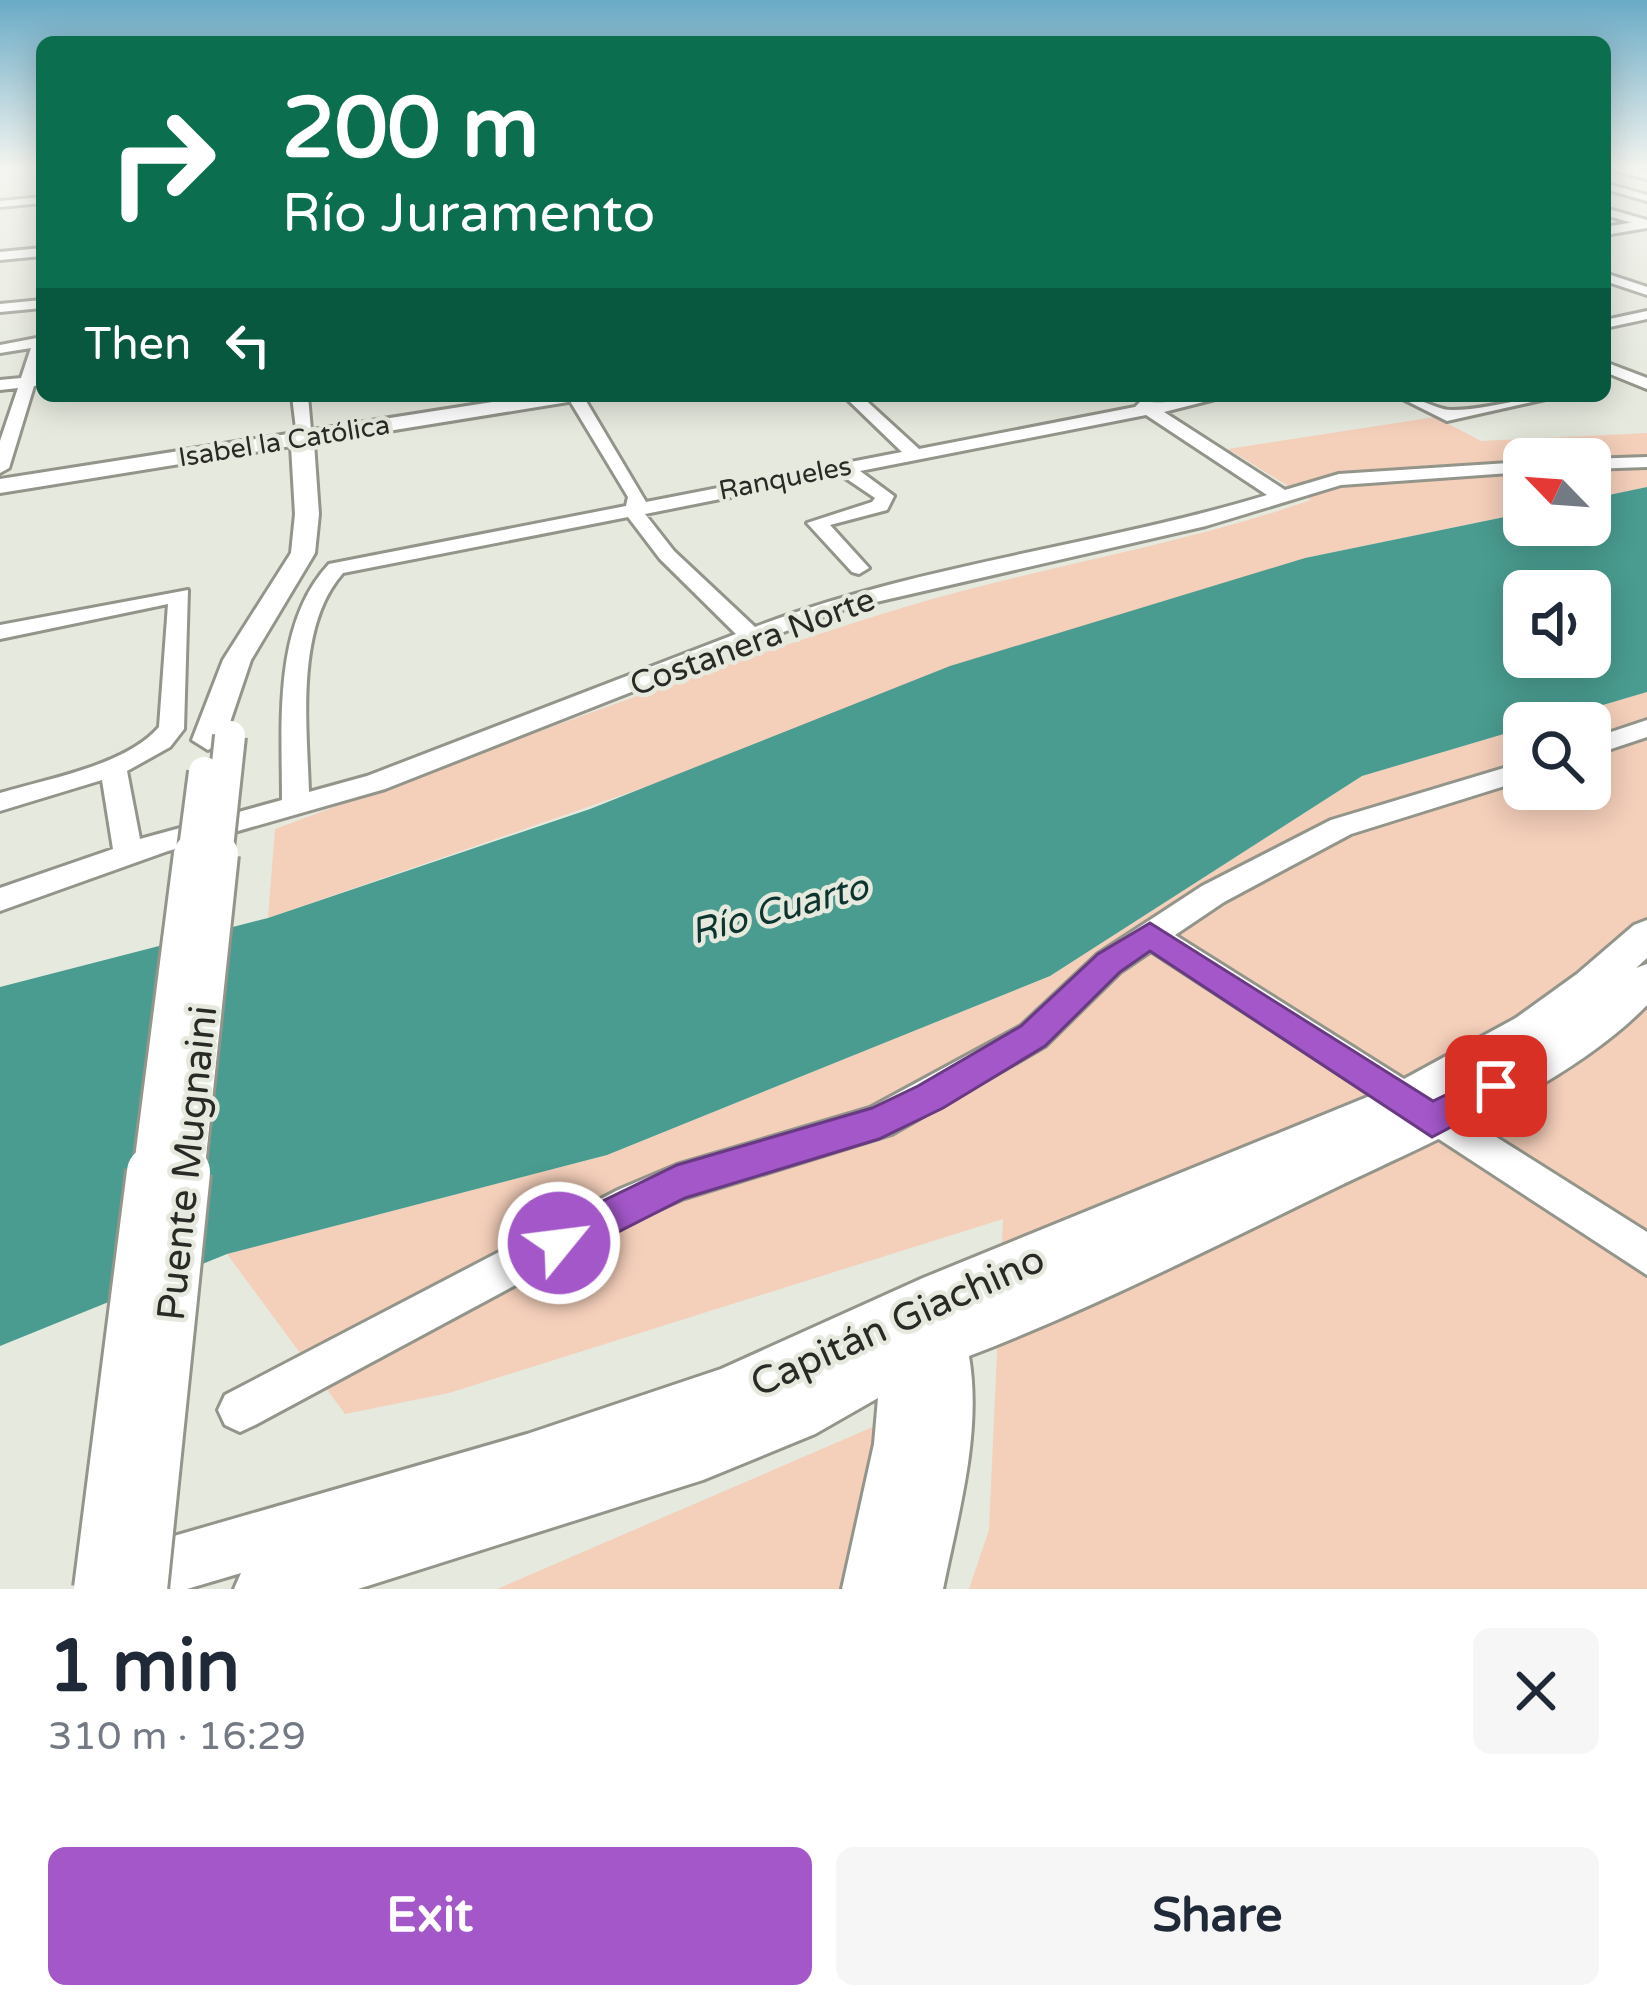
<!DOCTYPE html>
<html lang="en">
<head>
<meta charset="utf-8">
<style>
  :root { --surface:#fff; --page:#f6f6f7; --text:#1f2937; --muted:#747a83; --accent:#a357c9 }
  body { margin:0; font-family:"Varela Round",sans-serif; background:var(--page); color:var(--text); height:100vh; display:flex; flex-direction:column; font-size:45px; white-space:nowrap }
  * { box-sizing:border-box; margin:0 }
  p { font-size:39px; color:var(--muted) }
  .icon { flex:none; width:66px; height:66px; fill:none; stroke:currentColor; stroke-width:2; stroke-linecap:round; stroke-linejoin:round }
  .map { position:relative; height:1589px; overflow:hidden }
  .details { display:flex; flex-direction:column; background:var(--surface); flex:1 }
  .details>* { flex:none }
  .guide { position:absolute; left:36px; top:36px; width:1575px; height:366px; border-radius:18px; box-shadow:0 6px 30px #0003; background:#0b6e4f; color:#fff; overflow:hidden }
  .needle { width:78px; rotate:295deg }
  .controls { position:absolute; left:1503px; top:438px; display:grid; gap:24px }
  .controls a { display:grid; place-items:center; width:108px; height:108px; border-radius:18px; background:var(--surface); box-shadow:0 6px 30px #0003; font-size:60px }
  .pin { position:absolute; display:grid; place-items:center; width:102px; height:102px; color:#fff; margin:-51px; border-radius:24px; box-shadow:0 6px 18px #0006 }
  .me { position:absolute; width:132px; margin:-66px; rotate:61deg; stroke-linejoin:round; filter:drop-shadow(0 0 9px #0008) }
  .turn { display:flex; align-items:center; gap:42px; height:252px; padding:0 48px; font-size:54px }
  .turn .icon { width:156px; height:156px; stroke-width:2.5 }
  .turn b { display:block; font-size:84px; line-height:102px }
  .then { display:flex; align-items:center; height:114px; padding:0 48px; background:#0003; gap:24px; font-size:45px }
  .round { display:grid; place-items:center; flex:none; width:126px; height:126px; border-radius:18px; background:var(--page) }
  .headline { display:flex; align-items:center; justify-content:space-between; height:204px; padding:0 48px }
  h1 { font-size:72px; font-weight:700; line-height:90px }
  .action { display:flex; gap:24px; margin-top:auto; padding:24px 48px }
  .action a { flex:1; height:138px; border-radius:18px; background:var(--accent); color:#fff; font-size:48px; font-weight:700; line-height:138px; text-align:center }
  .action a+a { background:var(--page); color:var(--text) }
  .map>svg:first-child { display:block }
  .green { fill:#f4cfba }
  .water { fill:#4a9c90; fill-rule:evenodd }
  .lines { fill:none; stroke-linecap:round; stroke-linejoin:round }
  .minor-casing { stroke:#93958b; stroke-width:6 }
  .major-casing { stroke:#93958b; stroke-width:6 }
  .minor { fill:#fff; fill-rule:evenodd }
  .major { fill:#fff; fill-rule:evenodd }
  .major-bridge-far2-casing { stroke:#93958b; stroke-width:36; stroke-linecap:butt }
  .major-bridge-far1-casing { stroke:#93958b; stroke-width:46; stroke-linecap:butt }
  .major-bridge-casing { stroke:#93958b; stroke-width:58; stroke-linecap:butt }
  .major-bridge-far2 { stroke:#fff; stroke-width:30 }
  .major-bridge-far1 { stroke:#fff; stroke-width:40 }
  .major-bridge { stroke:#fff; stroke-width:52 }
  .route { fill:#a357c9; stroke:#6a3983; stroke-width:3 }
  .labels { text-anchor:middle; stroke-width:9; stroke-linejoin:round; paint-order:stroke }
  .far-street-label { font-size:27px; fill:#292a26; stroke:#e6e9de }
  .street-label { font-size:33px; fill:#292a26; stroke:#e6e9de }
  .water-label { font-size:36px; font-style:italic; fill:#0d3530; stroke:#e6e9de }
  .near-street-label { font-size:39px; fill:#292a26; stroke:#e6e9de }
</style>
</head>
<body>
<div class="map">
<svg width="1647" height="1589" viewBox="0 0 1647 1589">
  <rect width="100%" height="100%" fill="#e6e9de"/>
  <path class="green" d="M1435 417 1481 441 1647 433V487L1590 499V459H1524V513L1305 558 268 918 275 829C484 752 692 672 905 607 1039 567 1179 546 1311 500L1228 449Z
    M1647 692V1589H969L989 1530 1003 1219 449 1393 345 1414 227 1254 607 1155 1050 976 1362 776 1524 728V789H1590V723H1542Z
    M882 1423 859 1541 841 1589H497Z"/>
  <path class="water" d="M1647 487V692L1542 723H1524V728L1362 776 1050 976 607 1155 227 1254 0 1346V987L268 918 590 809 950 666 1305 558 1524 513V525H1590V499ZM1524 591H1590V657H1524Z"/>
  <g class="lines">
    <defs>
      <path id="minor" d="M1605 183 1647 195V201L1605 189Z
        M42 197V203L0 207V201Z
        M1605 208 1647 220V227L1605 215Z
        M42 248V256L0 260V252Z
        M1605 273 1647 287V295L1605 281Z
        M42 300V308L0 312V304Z
        M1647 311V319L1605 328V320Z
        M42 337 37 376 42 375V385L34 386 9 468 0 473V441L18 388 0 390V380L21 378 31 348 0 353V345Z
        M1605 362 1647 378V389L1605 372Z
        M292 396H308L312 441 297 437Z
        M567 396H583L646 502 902 452 844 396H861L919 449 1135 407 1142 400C1160 407 1204 396 1227 396L1164 412 1285 490 1339 474 1524 462V472L1341 485 1206 526 837 611 385 789 168 851 0 911V888L113 849 102 780 0 811V793C47 779 127 765 159 727L168 604 0 639V625L188 590 184 729 170 747 127 771 140 839 282 800C282 722 273 624 329 564L626 506 628 497ZM1146 415 1267 495C1099 546 919 564 755 627L674 551 645 514 841 475 875 498 872 502 807 523 852 572 859 574 869 568 830 525 887 510 894 496 860 471ZM628 517 660 559 736 634 367 776 309 792C307 725 295 627 343 573Z
        M1397 396C1419 396 1435 410 1452 410 1488 410 1523 396 1559 396L1447 421Z
        M1647 457V467L1590 469 1588 459Z
        M1647 720V737L1590 756V739Z
        M1524 762V780L1351 834 1224 902 1175 935 1647 1232V1275L1151 951 1120 972 1045 1046 892 1134 682 1199 644 1216 255 1425 240 1432 225 1425 218 1410 225 1395 618 1190 677 1165 870 1108 1021 1026 1098 954 1202 886 1331 820Z"/>
      <path id="major" d="M1611 167 1647 171V179L1613 170Z
        M1647 220V228L1605 235V227Z
        M530 396H578L568 402 314 443 319 514 315 553 251 660 224 740 208 750 192 740 223 660 291 553 295 514 291 446 0 493V479Z
        M1647 920V958L1636 968 1647 964V1005C1572 1083 1431 1142 1333 1189 1213 1247 1094 1308 969 1356 982 1433 958 1514 943 1589H842L874 1444 878 1398 815 1434 703 1480 358 1589H234L241 1573 187 1589H104L100 1578 108 1557 129 1549 527 1434 721 1369 923 1278 1382 1091 1516 1018 1577 974 1634 925Z"/>
    </defs>
    <use href="#minor" class="minor-casing"/>
    <use href="#major" class="major-casing"/>
    <use href="#minor" class="minor"/>
    <use href="#major" class="major"/>
    <defs>
      <path id="major-bridge-far2" d="M193 857 204 772
        M217 857 230 736"/>
      <path id="major-bridge-far1" d="M153 1175 194 854
        M184 1175 218 854"/>
      <path id="major-bridge" d="M100 1589 153 1172
        M141 1589 184 1172"/>
    </defs>
    <use href="#major-bridge-far2" class="major-bridge-far2-casing"/>
    <use href="#major-bridge-far1" class="major-bridge-far1-casing"/>
    <use href="#major-bridge" class="major-bridge-casing"/>
    <use href="#major-bridge-far2" class="major-bridge-far2"/>
    <use href="#major-bridge-far1" class="major-bridge-far1"/>
    <use href="#major-bridge" class="major-bridge"/>
  </g>
  <linearGradient id="sky" x2="0" y2="1"><stop stop-color="#69aac5"/><stop offset="0.43" stop-color="#f4f5f0"/><stop offset="1" stop-color="#f4f5f0" stop-opacity="0"/></linearGradient>
  <rect width="1647" height="389" fill="url(#sky)"/>
  <path class="route" d="M1150 923 1433 1101 1496 1071 1508 1075 1513 1086 1508 1097 1432 1137 1150 951 1120 972 1045 1046 943 1108 879 1139 685 1198 559 1262 545 1257 539 1243 545 1229 677 1165 872 1108 918 1086 1021 1026 1098 954Z"/>
  <g class="labels">
    <g class="far-street-label">
      <text transform="translate(284 441) rotate(-9)" y="9">Isabel la Católica</text>
      <text transform="translate(785 478) rotate(-11)" y="9">Ranqueles</text>
    </g>
    <g class="street-label">
      <text transform="translate(752 641) rotate(-20)" y="12">Costanera Norte</text>
    </g>
    <g class="water-label">
      <text transform="translate(779 908) rotate(-15)" y="13">Río Cuarto</text>
    </g>
    <g class="near-street-label">
      <text transform="translate(186 1163) rotate(-84)" y="14">Puente Mugnaini</text>
      <text transform="translate(897 1320) rotate(-24)" y="14">Capitán Giachino</text>
    </g>
  </g>
</svg>
<div class="controls">
<a><svg class="needle" viewBox="-14 -14 28 28"><path d="M0-13l5 13h-10z" fill="#e53935"/><path d="M0 13l5-13h-10z" fill="#747a83"/></svg></a>
<a><svg class="icon" aria-label="sound" viewBox="0 0 24 24"><path d="M4 9h4l5-4v14l-5-4H4zM17 9q2 3 0 6"/></svg></a>
<a><svg class="icon" aria-label="search" viewBox="0 0 24 24"><circle cx="10" cy="10" r="6"/><path d="M15 15l6 6"/></svg></a>
</div>
<div class="pin" style="left:1496px;top:1086px;background:#d93025"><svg class="icon" aria-label="arrive" viewBox="0 0 24 24"><path d="M6 21V4h12l-3 4 3 4H6"/></svg></div>
<svg class="me" style="left:559px;top:1243px" viewBox="-20 -20 40 40"><circle r="17" fill="#a357c9" stroke="#fff" stroke-width="3"/><path d="M0-11L8 9 0 5-8 9z" fill="#fff"/></svg>
<div class="guide">
<div class="turn"><svg class="icon" aria-label="right" viewBox="0 0 24 24"><path d="M7 20v-9h11M14 6l5 5-5 5"/></svg><div><b>200 m</b>Río Juramento</div></div>
<div class="then">Then<svg class="icon" aria-label="left" viewBox="0 0 24 24"><path d="M17 20v-9H6M10 6l-5 5 5 5"/></svg></div>
</div>
</div>
<section class="details">
<div class="headline"><div><h1>1 min</h1><p>310 m · 16:29</p></div><a class="round"><svg class="icon" aria-label="close" viewBox="0 0 24 24"><path d="M6 6l12 12M18 6L6 18"/></svg></a></div>
<div class="action"><a>Exit</a><a>Share</a></div>
</section>
</body>
</html>
